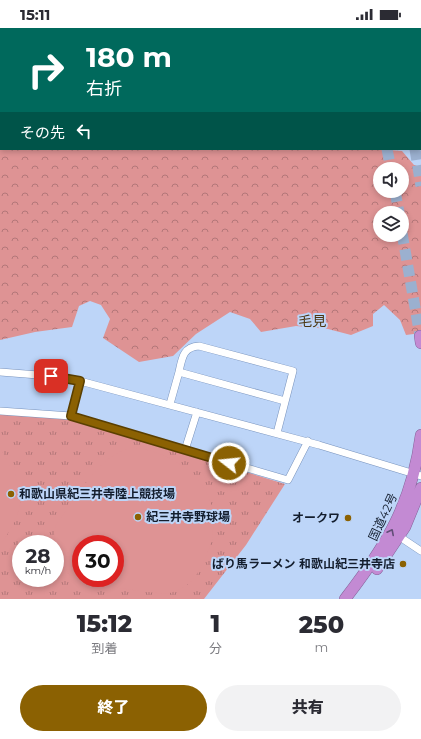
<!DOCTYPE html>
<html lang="ja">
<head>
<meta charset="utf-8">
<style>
  :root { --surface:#fff; --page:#f2f2f3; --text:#2b2b33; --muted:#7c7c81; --accent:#8b6102 }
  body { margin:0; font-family:Montserrat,"Noto Sans JP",sans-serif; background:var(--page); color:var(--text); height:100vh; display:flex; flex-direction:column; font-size:15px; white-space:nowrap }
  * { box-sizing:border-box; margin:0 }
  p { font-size:13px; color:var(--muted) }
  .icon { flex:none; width:22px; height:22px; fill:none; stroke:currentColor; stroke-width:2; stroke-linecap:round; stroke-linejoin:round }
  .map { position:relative; height:571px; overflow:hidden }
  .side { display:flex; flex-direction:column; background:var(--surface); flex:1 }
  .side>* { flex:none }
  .top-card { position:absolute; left:0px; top:0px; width:421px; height:122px; box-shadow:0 2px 6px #0003; background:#00695c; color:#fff; overflow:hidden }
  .tools { position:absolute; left:373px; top:134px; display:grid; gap:8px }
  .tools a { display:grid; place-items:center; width:36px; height:36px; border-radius:50%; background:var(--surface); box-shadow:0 2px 6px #0003; font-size:20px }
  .speed { position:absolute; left:12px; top:507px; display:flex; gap:8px; font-size:20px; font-weight:700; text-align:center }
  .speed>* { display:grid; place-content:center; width:52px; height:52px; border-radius:50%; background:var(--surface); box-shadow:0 2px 6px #0003; line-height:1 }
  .speed small { font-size:10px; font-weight:400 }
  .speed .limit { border:6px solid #d22; background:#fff; color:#111 }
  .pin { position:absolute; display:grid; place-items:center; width:34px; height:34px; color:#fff; margin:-17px; border-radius:8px; box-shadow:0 2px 6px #0006 }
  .me { position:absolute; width:44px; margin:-22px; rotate:286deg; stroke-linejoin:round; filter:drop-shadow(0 0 3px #0008) }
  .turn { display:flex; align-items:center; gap:14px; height:84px; padding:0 20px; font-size:18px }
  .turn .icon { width:52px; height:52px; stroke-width:2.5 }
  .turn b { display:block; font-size:28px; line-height:34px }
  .then { display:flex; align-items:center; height:38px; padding:0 20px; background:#0003; gap:8px; font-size:15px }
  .eta { display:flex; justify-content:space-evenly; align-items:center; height:68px; text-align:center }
  .eta b { font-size:24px; font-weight:800; line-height:28px }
  .button { display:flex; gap:8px; margin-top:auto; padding:8px 20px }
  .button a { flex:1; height:46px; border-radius:24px; background:var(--accent); color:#fff; font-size:16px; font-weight:800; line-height:46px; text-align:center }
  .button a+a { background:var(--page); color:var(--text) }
  .status { display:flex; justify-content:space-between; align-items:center; height:28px; padding:0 20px; background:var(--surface); direction:ltr }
  .status svg { height:11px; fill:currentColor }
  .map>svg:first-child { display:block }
  .grass { fill:url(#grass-tufts); fill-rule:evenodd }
  .forest { fill:url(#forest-crowns); fill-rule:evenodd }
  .garden { fill:#de9394; fill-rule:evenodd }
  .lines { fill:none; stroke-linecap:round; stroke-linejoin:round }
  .highway-tunnel { stroke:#9bb0cf; stroke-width:11; stroke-dasharray:11 5.5; stroke-linecap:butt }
  .minor-casing { stroke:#7893bd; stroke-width:8 }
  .highway-casing { stroke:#856499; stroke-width:12 }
  .minor { stroke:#fff; stroke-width:7 }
  .highway { stroke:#c38ad3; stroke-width:11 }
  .oneway { stroke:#624e78 }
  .route-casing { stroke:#5a3f01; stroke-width:10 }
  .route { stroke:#8b6102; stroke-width:7 }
  .poi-dot { fill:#8b6102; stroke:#bdd5f8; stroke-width:1.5 }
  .labels { text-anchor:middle; stroke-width:4; stroke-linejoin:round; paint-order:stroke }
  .poi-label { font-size:12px; font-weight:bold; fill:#131d2d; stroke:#bdd5f8; text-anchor:start }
  .street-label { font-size:12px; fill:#131d2d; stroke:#bdd5f8 }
  .quarter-label { font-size:14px; fill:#4b3611; stroke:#bdd5f8 }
</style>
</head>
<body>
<div class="status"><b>15:11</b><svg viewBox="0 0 49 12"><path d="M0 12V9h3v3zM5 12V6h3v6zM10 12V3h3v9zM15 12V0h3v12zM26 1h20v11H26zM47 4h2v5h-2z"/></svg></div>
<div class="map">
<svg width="421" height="571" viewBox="0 0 421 571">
  <defs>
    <pattern id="grass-tufts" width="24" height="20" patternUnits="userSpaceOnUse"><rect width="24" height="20" fill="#de9394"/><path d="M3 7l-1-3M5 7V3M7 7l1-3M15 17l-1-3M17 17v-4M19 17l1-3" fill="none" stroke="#b37779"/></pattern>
    <pattern id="forest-crowns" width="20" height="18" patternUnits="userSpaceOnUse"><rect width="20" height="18" fill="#de9394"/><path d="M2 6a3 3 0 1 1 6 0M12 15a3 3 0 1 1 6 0" fill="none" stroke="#b37779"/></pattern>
  </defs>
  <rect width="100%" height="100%" fill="#bdd5f8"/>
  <path class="grass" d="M0 386 77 392 285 456 246 517 204 571H0ZM21 516H55V550H21ZM81 516H115V550H81Z"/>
  <path class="forest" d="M0 0H314L1 1V121H377L402 123 414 137 421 139V305L406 307 400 292 384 277 373 286V298L351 307 328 301 296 298 261 304 250 291 230 284 196 306 173 328 139 334 103 310 110 291 101 277 90 273 79 278 72 299 35 304 0 312ZM380 141H402V163H380ZM380 185H402V207H380Z"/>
  <path class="garden" d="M0 419 10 438H14L17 453H22C24 478 14 498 0 517Z
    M128 419C175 422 223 456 212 508L213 510C203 536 196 562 164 566L80 555C77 552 73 550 70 547 60 536 49 508 57 495 73 474 101 425 129 421ZM81 516H115V550H81Z"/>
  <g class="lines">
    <path class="highway-tunnel" d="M387 121 391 141
      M415 121 421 158
      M395 163 399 185
      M402 205 420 308"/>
    <defs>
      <path id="minor" d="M382 0 384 1
        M415 1 416 0
        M420 18 421 19
        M420 59 421 60
        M420 96 421 97
        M0 344 51 348 80 353 319 417 421 448
        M179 344C182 330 183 319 199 318L293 343 277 405
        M80 353 71 388 185 422
        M170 376 179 344 285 373
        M0 383 71 388
        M197 384 185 422 288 452 308 413
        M400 509 421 523"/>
      <path id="highway" d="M342 0 343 1
        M357 0 358 1
        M420 308 421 315
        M377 541 405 499 421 460
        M345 571C386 518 412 476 421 407"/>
    </defs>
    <use href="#minor" class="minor-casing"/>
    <use href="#highway" class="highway-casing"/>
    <use href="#minor" class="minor"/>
    <use href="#highway" class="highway"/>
  </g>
  <defs><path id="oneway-chevron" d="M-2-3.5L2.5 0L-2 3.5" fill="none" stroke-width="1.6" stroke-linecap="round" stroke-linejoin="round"/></defs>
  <use class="oneway" href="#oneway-chevron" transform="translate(391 504) rotate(-63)"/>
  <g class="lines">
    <defs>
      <path id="route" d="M51 348 80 353 71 388 229 435"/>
    </defs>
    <use href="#route" class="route-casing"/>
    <use href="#route" class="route"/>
  </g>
  <g class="poi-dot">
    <circle cx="11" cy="466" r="4"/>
    <circle cx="138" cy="489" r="4"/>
    <circle cx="348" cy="490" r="4"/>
    <circle cx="403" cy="536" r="4"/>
  </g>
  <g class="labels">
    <g class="poi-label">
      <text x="19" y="470">和歌山県紀三井寺陸上競技場</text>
      <text x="146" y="493">紀三井寺野球場</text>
      <text x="340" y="494" text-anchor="end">オークワ</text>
      <text x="395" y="540" text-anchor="end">ばり馬ラーメン 和歌山紀三井寺店</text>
    </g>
    <g class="street-label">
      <text transform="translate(383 489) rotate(-65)" y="4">国道42号</text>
    </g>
    <g class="quarter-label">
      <text x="312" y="298">毛見</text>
    </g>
  </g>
</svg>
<div class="tools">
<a><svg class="icon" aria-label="sound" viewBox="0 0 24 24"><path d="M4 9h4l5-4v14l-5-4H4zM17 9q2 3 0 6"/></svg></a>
<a><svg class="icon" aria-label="layers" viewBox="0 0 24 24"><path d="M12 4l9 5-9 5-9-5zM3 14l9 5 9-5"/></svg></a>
</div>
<div class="speed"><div>28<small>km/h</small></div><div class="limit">30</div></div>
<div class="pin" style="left:51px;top:348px;background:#d93025"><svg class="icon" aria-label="arrive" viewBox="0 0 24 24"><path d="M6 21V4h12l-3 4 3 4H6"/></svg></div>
<svg class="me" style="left:229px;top:435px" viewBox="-20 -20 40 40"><circle r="17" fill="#8b6102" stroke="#fff" stroke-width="3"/><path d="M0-11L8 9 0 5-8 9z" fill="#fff"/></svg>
<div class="top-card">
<div class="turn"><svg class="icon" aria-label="right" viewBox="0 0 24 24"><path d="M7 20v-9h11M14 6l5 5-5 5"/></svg><div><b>180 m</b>右折</div></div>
<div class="then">その先<svg class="icon" aria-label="left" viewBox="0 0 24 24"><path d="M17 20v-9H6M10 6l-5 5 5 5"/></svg></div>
</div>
</div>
<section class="side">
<div class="eta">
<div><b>15:12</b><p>到着</p></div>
<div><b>1</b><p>分</p></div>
<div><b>250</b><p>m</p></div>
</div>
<div class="button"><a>終了</a><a>共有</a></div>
</section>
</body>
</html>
